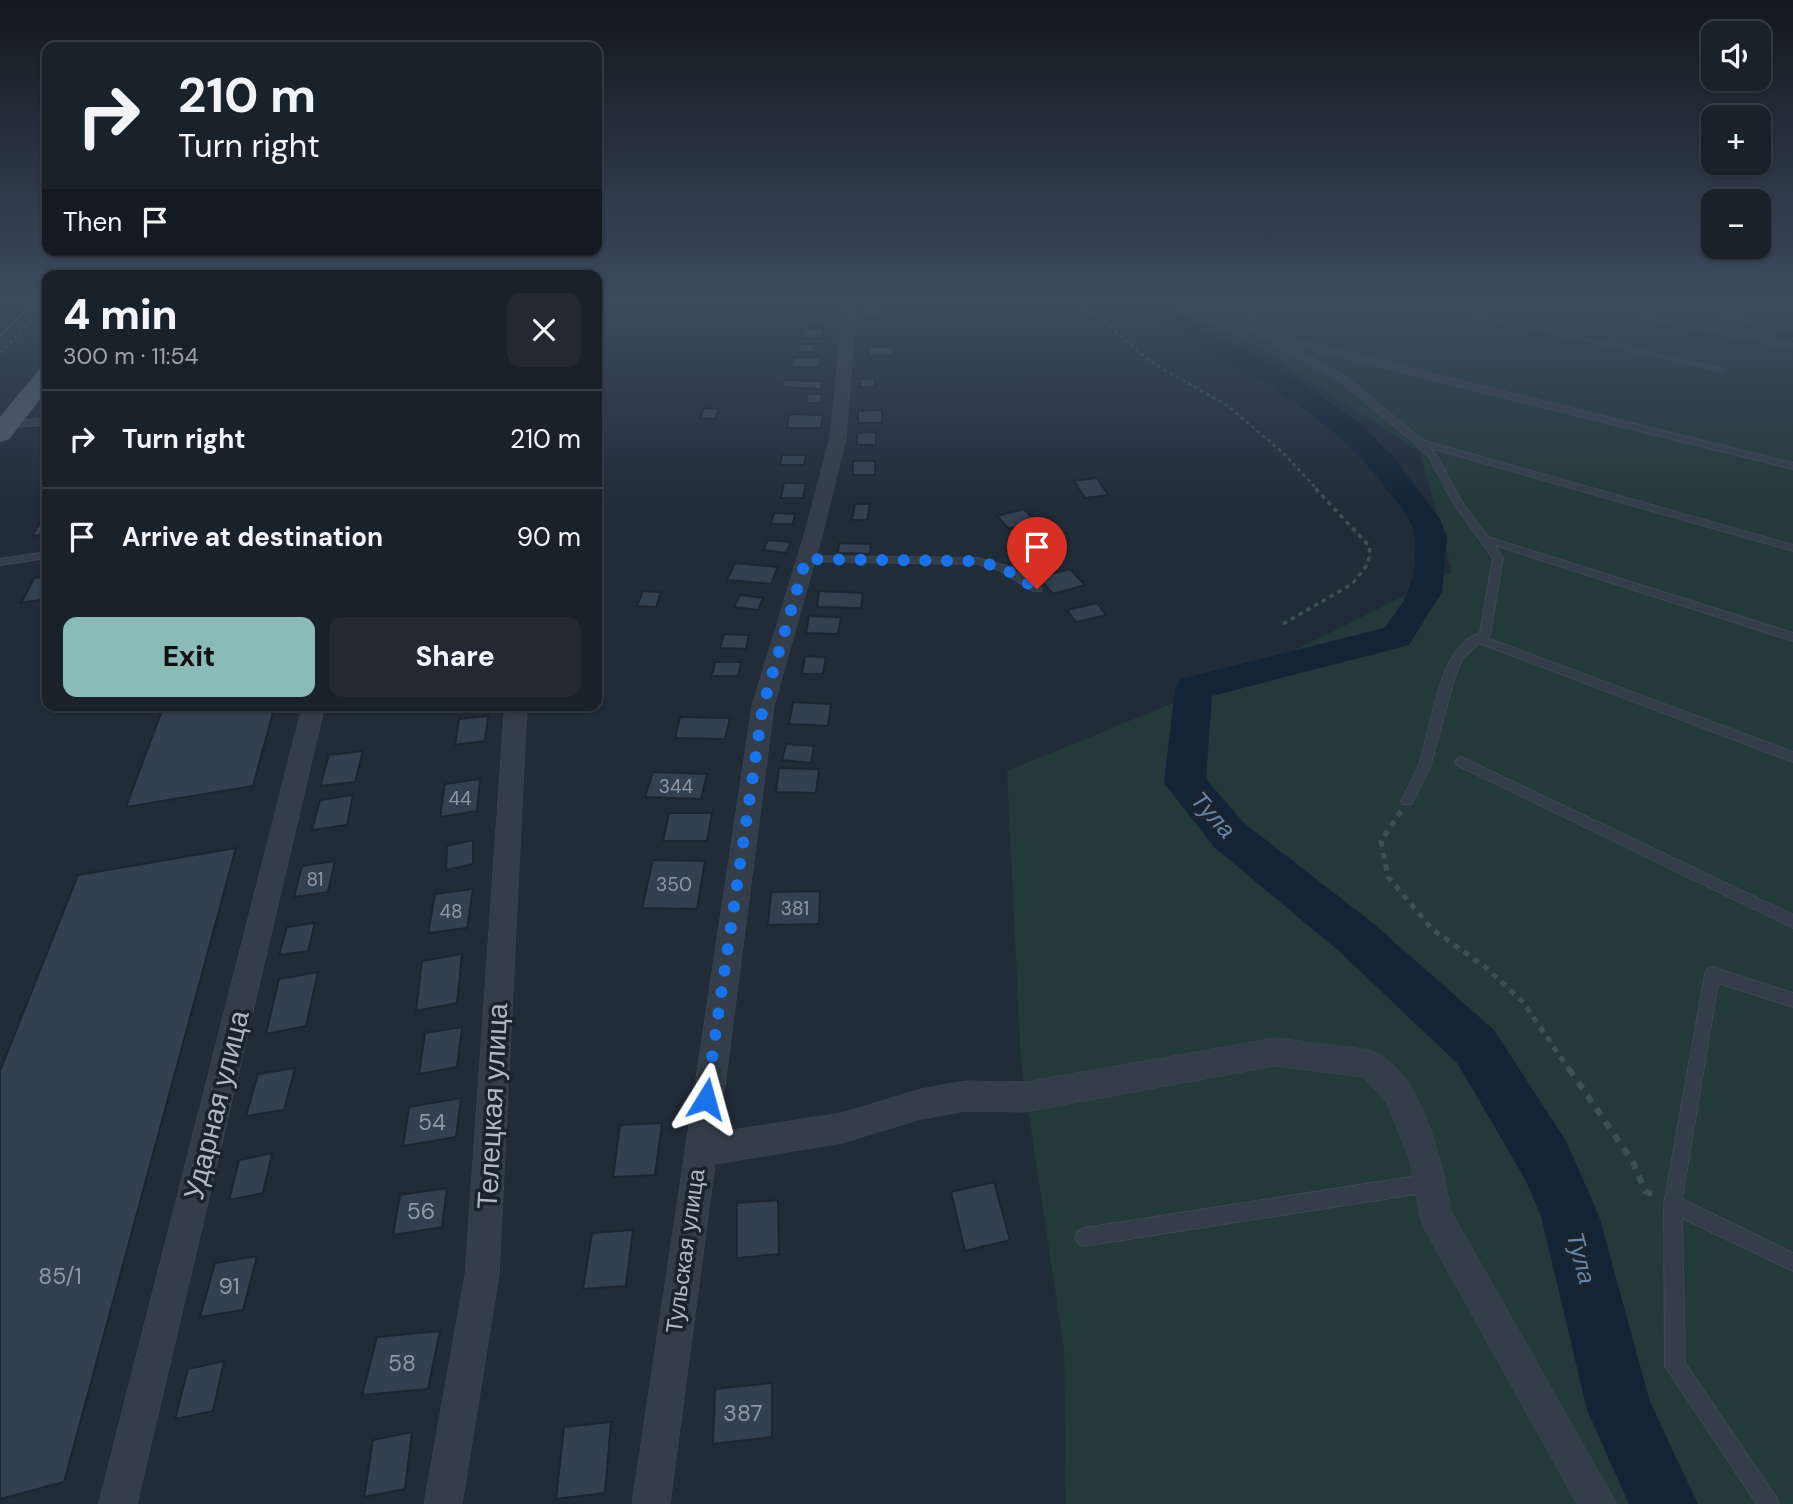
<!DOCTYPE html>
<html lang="en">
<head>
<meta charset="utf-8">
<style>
  :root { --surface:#19212b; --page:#222933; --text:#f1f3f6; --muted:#9fa3a9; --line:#373e47; --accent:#8bbbb9 }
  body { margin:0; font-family:"DM Sans",sans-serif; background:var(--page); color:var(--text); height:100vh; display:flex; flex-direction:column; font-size:26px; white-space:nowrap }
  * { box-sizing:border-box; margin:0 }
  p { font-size:23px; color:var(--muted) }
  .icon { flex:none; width:38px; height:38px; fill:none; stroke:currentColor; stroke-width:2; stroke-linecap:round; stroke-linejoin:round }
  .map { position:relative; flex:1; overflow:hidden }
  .drawer { position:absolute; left:42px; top:270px; width:560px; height:441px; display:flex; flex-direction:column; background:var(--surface); border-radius:14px; box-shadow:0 2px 5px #0004,0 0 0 2px var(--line) }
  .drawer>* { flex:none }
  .banner { position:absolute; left:42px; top:42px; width:560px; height:214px; border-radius:14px; box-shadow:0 2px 5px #0004,0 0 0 2px var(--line); background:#19212b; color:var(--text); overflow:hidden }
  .controls { position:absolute; left:1701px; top:21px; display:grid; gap:14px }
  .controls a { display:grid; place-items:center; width:70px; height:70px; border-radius:14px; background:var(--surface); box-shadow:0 2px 5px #0004,0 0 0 2px var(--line); font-size:35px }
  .pin { position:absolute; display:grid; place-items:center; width:60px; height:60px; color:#fff; margin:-72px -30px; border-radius:50% 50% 50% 0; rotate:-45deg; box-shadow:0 0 7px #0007 }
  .pin .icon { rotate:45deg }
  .me { position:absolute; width:77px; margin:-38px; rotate:8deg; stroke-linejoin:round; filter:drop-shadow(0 0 5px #0008) }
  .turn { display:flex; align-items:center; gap:24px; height:147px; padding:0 21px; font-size:32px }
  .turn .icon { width:91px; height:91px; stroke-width:2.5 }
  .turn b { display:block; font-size:49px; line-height:60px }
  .then { display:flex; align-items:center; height:66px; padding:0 21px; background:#0003; gap:14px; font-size:26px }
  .round { display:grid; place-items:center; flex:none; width:74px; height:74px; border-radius:14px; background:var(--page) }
  .summary { display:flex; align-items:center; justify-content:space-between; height:119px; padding:0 21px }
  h1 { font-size:42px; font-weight:800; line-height:52px }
  .button { display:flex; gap:14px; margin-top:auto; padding:14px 21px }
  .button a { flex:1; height:80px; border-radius:14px; background:var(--accent); color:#111; font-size:28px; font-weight:800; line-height:80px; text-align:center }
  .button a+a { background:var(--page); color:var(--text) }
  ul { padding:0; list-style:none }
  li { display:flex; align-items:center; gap:21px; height:98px; padding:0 21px; border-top:2px solid var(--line) }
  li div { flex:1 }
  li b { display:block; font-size:26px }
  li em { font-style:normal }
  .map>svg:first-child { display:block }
  .green { fill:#23393a }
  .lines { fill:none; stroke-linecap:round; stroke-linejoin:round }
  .river { fill:#142437; fill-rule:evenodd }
  .building { fill:#324050; stroke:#1c2530; stroke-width:2 }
  .service-casing { stroke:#3e4753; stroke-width:2 }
  .minor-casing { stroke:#3e4753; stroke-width:1 }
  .primary-casing { stroke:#3e4753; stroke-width:1 }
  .path-far3 { stroke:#3b5253; stroke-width:2.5; stroke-dasharray:3.5 3.5; stroke-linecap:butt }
  .path-far2 { stroke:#3b5253; stroke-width:3.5; stroke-dasharray:4.5 4.5; stroke-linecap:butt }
  .path-far1 { stroke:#3b5253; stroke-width:5; stroke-dasharray:6 6; stroke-linecap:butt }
  .path { stroke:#3b5253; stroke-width:6; stroke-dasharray:8 8; stroke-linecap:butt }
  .service { fill:#343e4a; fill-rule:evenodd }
  .minor { fill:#343e4a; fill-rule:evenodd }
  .primary { fill:#525d6a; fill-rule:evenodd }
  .tram { stroke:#566271; stroke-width:2 }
  .route { stroke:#1a73e8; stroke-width:12; stroke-dasharray:0 21.6 }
  .labels { text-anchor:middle; stroke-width:7; stroke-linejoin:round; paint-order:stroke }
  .number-label { font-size:19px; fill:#8e99a6 }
  .near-number-label { font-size:23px; fill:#8e99a6 }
  .street-label { font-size:23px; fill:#afb9c6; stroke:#1a232e }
  .water-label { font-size:24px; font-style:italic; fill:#6785a6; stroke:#1a232e }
  .near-street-label { font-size:28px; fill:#afb9c6; stroke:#1a232e }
</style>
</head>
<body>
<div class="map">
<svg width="1793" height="1504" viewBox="0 0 1793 1504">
  <rect width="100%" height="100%" fill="#212c39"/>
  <path class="green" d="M1164 298H1793V1504H1066L1064 1349 1021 1062 1007 771 1266 665 1452 572 1420 452 1254 345 1175 309Z"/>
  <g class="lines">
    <path class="river" d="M1118 298H1145L1290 375 1361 424 1392 455 1440 519 1447 538 1442 592 1409 645 1212 696 1206 779 1244 823 1374 924 1494 1030 1566 1141 1599 1216 1650 1402 1698 1504H1629L1587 1410 1541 1216 1526 1181 1458 1064 1340 952 1214 847 1164 783 1175 688 1181 679 1384 628C1391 618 1400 609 1405 598 1414 581 1418 549 1413 530 1410 517 1399 505 1391 495 1323 399 1219 360 1121 303Z"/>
  </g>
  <path class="building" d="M880 303 882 319H867L866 304Z
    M811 313H829L826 323H808Z
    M805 328 825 329 822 338H802Z
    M801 344H815L813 352H798Z
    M893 346 894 355 869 356 868 347Z
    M794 357H821L819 367H792Z
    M875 378V387H860V379Z
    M784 380 822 381 821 389 782 387Z
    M807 394H822L821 403H806Z
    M704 408 719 409 715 419 700 418Z
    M882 410V423H858V411Z
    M789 414 823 415 821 428H787Z
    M876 432V445H857V433Z
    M782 455H806L804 465H780Z
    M853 461H875V475H853Z
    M1097 478 1108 495 1085 498 1074 481Z
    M784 483H806L803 498H781Z
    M855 504H870L867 520H852Z
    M1024 509 1035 521 1009 529 997 516Z
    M47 511V534L32 536Z
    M774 513 795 514 793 524H771Z
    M1042 537 1057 558 1029 563 1015 542Z
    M768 540 791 542 786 553 763 550Z
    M839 543 871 544 870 554 838 553Z
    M735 563 778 567 771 584 727 580Z
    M1070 569 1085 585 1053 594 1038 577Z
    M47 576V599L21 603 34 578Z
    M643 591 661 592 656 607 637 606Z
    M819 591 863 593 861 608 817 607Z
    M740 595 763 598 758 610 734 607Z
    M1097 603 1106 615 1076 622 1067 610Z
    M809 616 841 617 838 634 806 633Z
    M724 634 749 635 746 649 720 648Z
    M805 656 826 657 823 674H802Z
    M715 662H741L738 676H712Z
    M793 702 831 704 828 726 789 724Z
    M164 705H275L253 786 126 807Z
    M488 716 485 741 455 745 459 719Z
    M680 717 730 718 725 739 675 738Z
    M786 744 814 746 811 763 782 760Z
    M363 751 355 782 320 786 329 755Z
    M779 768 819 769 816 793 776 792Z
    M653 772 707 774 701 799 645 797Z
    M480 779 477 811 440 817 445 784Z
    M353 795 347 825 312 830 320 800Z
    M669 813H712L707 841H663Z
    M473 840V864L446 870 447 846Z
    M236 848 64 1482 0 1499V1071L78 875Z
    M653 860 705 861 697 909 642 908Z
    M335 861 328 892 294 897 302 866Z
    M473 889 467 928 428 933 435 894Z
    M820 891 819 924 768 925 771 892Z
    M315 923 308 951 279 955 287 927Z
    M462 954 457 1003 416 1011 422 961Z
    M318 972 306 1026 266 1034 279 979Z
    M462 1027 457 1067 419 1074 425 1033Z
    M295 1068 284 1110 246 1116 258 1074Z
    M461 1098 456 1137 403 1146 409 1107Z
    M662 1123 655 1175 613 1177 620 1125Z
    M272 1153 263 1193 229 1200 239 1160Z
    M994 1182 1010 1240 965 1251 951 1192Z
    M447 1188 442 1227 393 1235 400 1195Z
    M778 1200 779 1254 737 1258V1203Z
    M633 1230 626 1286 583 1289 592 1233Z
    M257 1256 243 1310 200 1317 215 1263Z
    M440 1331 428 1389 362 1395 377 1337Z
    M224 1361 213 1411 175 1419 188 1369Z
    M772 1383V1437L713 1444 715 1389Z
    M611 1422 605 1493 556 1499 564 1427Z
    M412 1432 405 1489 364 1497 373 1440Z"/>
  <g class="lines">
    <defs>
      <path id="service" d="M1245 298H1251L1253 325 1277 339H1292L1793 463V469L1284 343 1347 378 1422 440 1793 545V551L1430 448 1438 457 1461 501 1488 537 1793 633V641L1494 545 1503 558 1490 635 1487 638 1793 752V762L1479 643 1463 658 1456 673 1430 767 1412 804H1402L1401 801C1407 790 1413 779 1418 767 1432 730 1437 646 1480 633L1493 558 1452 501 1430 458 1416 444 1341 382 1246 328Z
        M1392 298H1404L1725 369 1721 371Z
        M1553 298H1565L1793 344V348L1556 300Z
        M1633 298H1646L1793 327V331L1636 300Z
        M47 418V424L8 428 4 425 8 422Z
        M47 552V558L0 565V559Z
        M806 556 977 558 1007 566 1042 589 1041 591H1033L999 570 977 564 802 561V557Z
        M1461 757 1793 915V928L1457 765 1455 762 1457 759Z
        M1712 967 1793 993V1007L1718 983 1682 1199 1793 1253V1271L1682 1218 1685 1363 1776 1497 1779 1504H1757L1665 1366 1664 1204 1705 974 1707 969Z
        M1429 1174 1435 1177 1438 1183 1435 1189 1429 1192 1084 1246 1078 1243 1075 1237 1078 1231 1084 1228Z"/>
      <path id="minor" d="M845 298H857L846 438 823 532 774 706 719 1132 842 1113 921 1089 966 1081 1025 1082 1275 1038 1370 1050C1422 1070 1442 1162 1451 1211L1617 1504H1577L1424 1228 1420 1216 1409 1158 1387 1103 1363 1077 1275 1066 1025 1112 966 1111 921 1119 842 1143 715 1164 670 1504H632L752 706 805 532 830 438Z
        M303 705H325L137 1504H99Z
        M505 705H527L499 1275 462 1504H424L465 1275Z"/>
      <path id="primary" d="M47 368V390L9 439 0 442V417L39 370Z"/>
    </defs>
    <use href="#service" class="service-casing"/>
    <use href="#minor" class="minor-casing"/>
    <use href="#primary" class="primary-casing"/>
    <path class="path-far3" d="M1069 298 1101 318 1149 361 1228 406 1282 452 1317 489
      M0 353 43 308 47 300"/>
    <path class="path-far2" d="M1283 624 1352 584 1368 564 1370 547 1315 488"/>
    <path class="path-far1" d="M1401 811 1381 841 1388 877 1432 929 1485 967 1523 1002 1570 1071"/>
    <path class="path" d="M1569 1069 1633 1162 1645 1191 1656 1196"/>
    <use href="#service" class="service"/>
    <use href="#minor" class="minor"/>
    <use href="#primary" class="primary"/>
    <path class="tram" d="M0 336 19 318 34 298"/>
  </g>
  <linearGradient id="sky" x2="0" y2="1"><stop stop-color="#12181f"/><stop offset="0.59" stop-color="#3d4b5f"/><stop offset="1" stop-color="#3d4b5f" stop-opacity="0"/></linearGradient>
  <rect width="1793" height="508" fill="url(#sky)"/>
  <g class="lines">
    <path class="route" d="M706 1099 763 706 806 559 977 561 1003 568 1037 589"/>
  </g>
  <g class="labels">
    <g class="number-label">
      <text x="676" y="793">344</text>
      <text x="460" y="805">44</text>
      <text x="315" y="886">81</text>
      <text x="674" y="891">350</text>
      <text x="795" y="915">381</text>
      <text x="451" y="918">48</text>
    </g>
    <g class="near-number-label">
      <text x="432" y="1130">54</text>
      <text x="421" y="1219">56</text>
      <text x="60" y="1284">85/1</text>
      <text x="229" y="1294">91</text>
      <text x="402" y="1371">58</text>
      <text x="743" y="1421">387</text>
    </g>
    <g class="street-label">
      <text transform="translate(685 1251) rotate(-82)" y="8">Тульская улица</text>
    </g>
    <g class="water-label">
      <text transform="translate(1213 815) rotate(48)" y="8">Тула</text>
      <text transform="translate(1581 1258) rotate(75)" y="8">Тула</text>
    </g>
    <g class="near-street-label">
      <text transform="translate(216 1105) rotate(-76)" y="10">Ударная улица</text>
      <text transform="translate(492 1106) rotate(-87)" y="10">Телецкая улица</text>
    </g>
  </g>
</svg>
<div class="controls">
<a><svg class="icon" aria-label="sound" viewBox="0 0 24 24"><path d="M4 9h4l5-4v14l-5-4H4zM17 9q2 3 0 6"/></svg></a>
<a>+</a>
<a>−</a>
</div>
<div class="pin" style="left:1037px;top:589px;background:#d93025"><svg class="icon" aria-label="arrive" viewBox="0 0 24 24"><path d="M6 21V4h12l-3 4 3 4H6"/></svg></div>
<svg class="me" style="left:706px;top:1099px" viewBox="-20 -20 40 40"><path d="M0-17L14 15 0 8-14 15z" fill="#1a73e8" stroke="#fff" stroke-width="4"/></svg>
<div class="banner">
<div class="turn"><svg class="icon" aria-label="right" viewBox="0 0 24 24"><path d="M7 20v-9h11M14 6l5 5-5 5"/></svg><div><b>210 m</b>Turn right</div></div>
<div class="then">Then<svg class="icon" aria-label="arrive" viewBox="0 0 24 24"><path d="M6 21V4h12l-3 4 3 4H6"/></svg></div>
</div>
<section class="drawer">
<div class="summary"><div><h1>4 min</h1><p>300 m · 11:54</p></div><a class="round"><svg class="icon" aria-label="close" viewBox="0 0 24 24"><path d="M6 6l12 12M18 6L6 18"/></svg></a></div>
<ul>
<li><svg class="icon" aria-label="right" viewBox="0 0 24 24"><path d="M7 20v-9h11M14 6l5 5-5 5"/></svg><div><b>Turn right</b></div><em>210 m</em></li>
<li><svg class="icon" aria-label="arrive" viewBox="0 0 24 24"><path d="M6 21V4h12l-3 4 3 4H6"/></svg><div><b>Arrive at destination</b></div><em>90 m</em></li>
</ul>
<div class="button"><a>Exit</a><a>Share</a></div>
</section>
</div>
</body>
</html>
